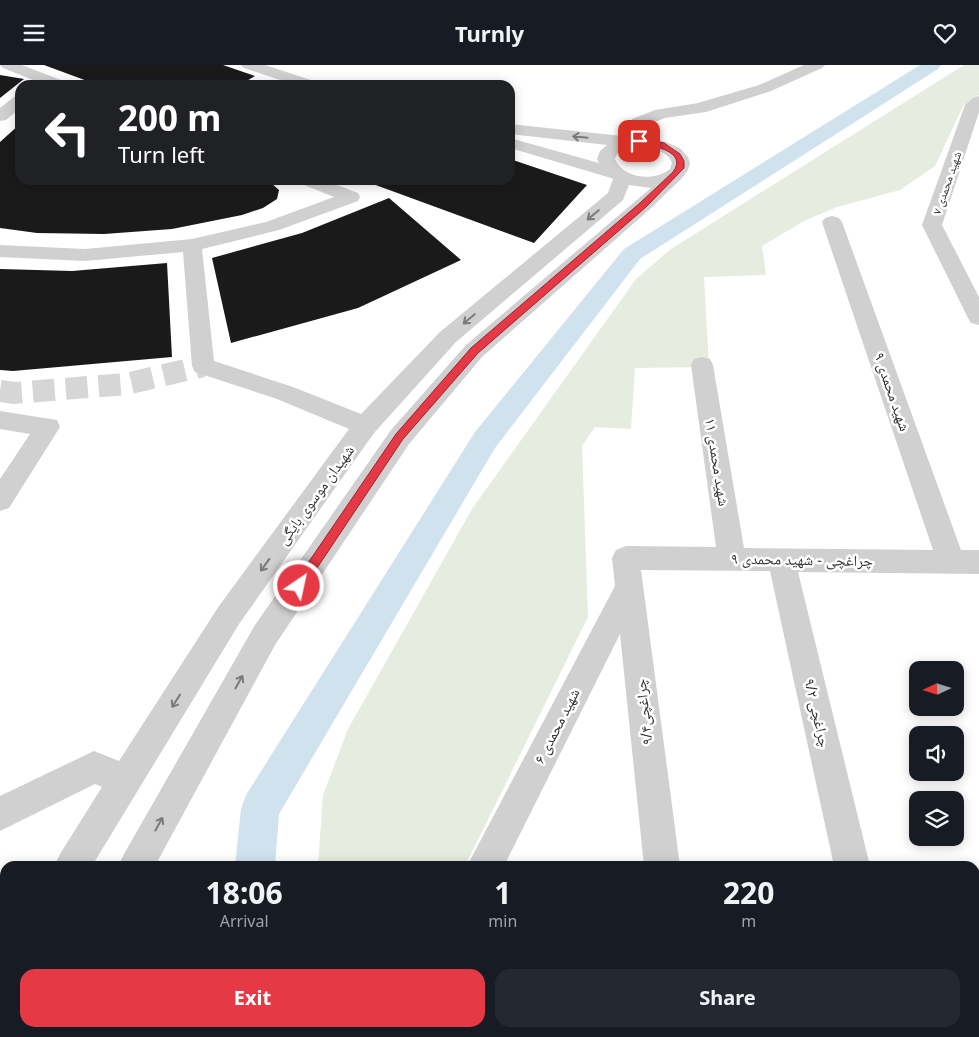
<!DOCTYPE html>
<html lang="en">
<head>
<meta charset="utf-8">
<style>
  :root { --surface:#171b24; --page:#242831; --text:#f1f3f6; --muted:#9ea1a6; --accent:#e63946 }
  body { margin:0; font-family:"Noto Sans","Noto Naskh Arabic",sans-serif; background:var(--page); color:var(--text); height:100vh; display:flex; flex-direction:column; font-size:19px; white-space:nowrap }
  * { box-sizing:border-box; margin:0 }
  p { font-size:16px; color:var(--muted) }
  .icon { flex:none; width:28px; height:28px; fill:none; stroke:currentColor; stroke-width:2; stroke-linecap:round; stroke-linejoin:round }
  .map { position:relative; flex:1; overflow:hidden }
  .side { position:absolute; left:0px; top:796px; width:980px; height:176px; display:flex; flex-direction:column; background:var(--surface); border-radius:15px 15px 0 0; box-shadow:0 2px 12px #0003 }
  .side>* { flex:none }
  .hud { position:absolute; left:15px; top:15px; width:500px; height:105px; border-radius:15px; box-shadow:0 2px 12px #0003; background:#202124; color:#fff; overflow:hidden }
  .needle { width:32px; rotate:266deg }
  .buttons { position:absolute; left:909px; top:596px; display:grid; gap:10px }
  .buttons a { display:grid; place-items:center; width:55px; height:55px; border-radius:10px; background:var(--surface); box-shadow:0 2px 12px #0003; font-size:25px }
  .pin { position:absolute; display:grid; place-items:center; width:42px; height:42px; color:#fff; margin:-21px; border-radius:10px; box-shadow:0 2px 8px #0006 }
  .me { position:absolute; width:55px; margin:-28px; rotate:34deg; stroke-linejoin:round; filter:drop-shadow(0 0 4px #0008) }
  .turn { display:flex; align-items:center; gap:18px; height:105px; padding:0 20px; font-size:22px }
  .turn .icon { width:65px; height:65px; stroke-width:2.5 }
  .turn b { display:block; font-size:35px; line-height:42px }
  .eta { display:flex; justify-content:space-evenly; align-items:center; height:85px; text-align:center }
  .eta b { font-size:30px; font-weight:700; line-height:35px }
  .cta { display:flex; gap:10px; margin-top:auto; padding:10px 20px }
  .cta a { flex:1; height:58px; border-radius:15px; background:var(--accent); color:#fff; font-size:20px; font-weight:700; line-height:58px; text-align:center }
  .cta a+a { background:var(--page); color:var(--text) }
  header { display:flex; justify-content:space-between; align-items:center; height:65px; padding:0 20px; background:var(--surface); font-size:22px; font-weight:700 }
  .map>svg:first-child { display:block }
  .green { fill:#e6ecdf }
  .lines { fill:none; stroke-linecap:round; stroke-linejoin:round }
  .canal { fill:#cfe2ee; fill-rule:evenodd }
  .building { fill:#1a1a1a }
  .minor-tunnel { stroke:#d6d6d6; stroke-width:22; stroke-dasharray:22 11; stroke-linecap:butt }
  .minor { fill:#d0d0d0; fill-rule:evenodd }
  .oneway { stroke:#7a7a7a }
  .route { fill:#e63946; stroke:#96252e }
  .labels { text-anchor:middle; stroke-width:5; stroke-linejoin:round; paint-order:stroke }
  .far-street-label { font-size:12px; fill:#333; stroke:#fff }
  .street-label { font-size:15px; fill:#333; stroke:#fff }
</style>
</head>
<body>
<header><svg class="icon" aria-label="menu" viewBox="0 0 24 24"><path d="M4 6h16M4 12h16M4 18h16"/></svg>Turnly<svg class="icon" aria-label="heart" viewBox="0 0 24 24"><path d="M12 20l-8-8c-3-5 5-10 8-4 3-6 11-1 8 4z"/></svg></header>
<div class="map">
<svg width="979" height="972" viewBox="0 0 979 972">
  <rect width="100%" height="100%" fill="#fff"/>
  <path class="green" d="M964 0H979V30L963 41 935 101 900 125 837 142 804 156 762 181 766 210 704 212 709 302 635 303 631 364 595 362 582 381 588 552 465 801H318L323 730 348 664 472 444 636 214 671 184Z
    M289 968H384L382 972H287Z"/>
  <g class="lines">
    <path class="canal" d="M920 0H941L938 4 640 194 495 383 279 749 275 801H235L241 744 246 730 475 367 624 184Z
      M212 968H257L256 972H211Z"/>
  </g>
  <path class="building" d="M44 0H223L255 11 240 20H98Z
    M0 10 24 14 0 33Z
    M20 59V115H239L235 117 261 115 271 118 279 125 277 134 263 143 242 150 172 164 104 169 37 168 0 163V77Z
    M510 94 587 120 534 178 362 115H510Z
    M389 133 461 195 358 243 231 278 212 193 302 168Z
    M167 198 172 292 13 306 0 305V204L72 206Z"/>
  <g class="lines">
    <path class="minor-tunnel" d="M0 326 14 328 126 319 203 301"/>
    <path class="minor" d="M0 0H22L66 17 68 20H46L3 3Z
      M241 0H265L317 17 319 20H295L244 3Z
      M804 0H825L822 3 771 26 706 47 665 53 645 61 640 71 666 77 681 84 688 92 690 98 688 105 682 113 650 144 482 292 409 379 275 580 155 801H118L124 789 255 560 391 365 466 280 651 123 629 120 623 135 456 277 374 368 239 559 92 801H54L60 789 102 722 95 719 0 766V731L94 686 119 696 219 541 349 364 277 334 195 307 192 301 183 187 85 196 0 192V180L85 184 192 174 266 157 334 132 302 119 299 115H324L358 128 360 132 358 136 279 165 202 184 214 296 293 322 361 349 440 267 608 128 613 114 611 113 510 83V73L599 98 597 94 600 86 607 80 510 69V59L622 71 632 54 655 45 698 38 759 20ZM639 81C650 83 668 85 672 98L670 104C654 117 624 114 615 94L617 89 625 84Z
      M20 30V43L6 55 0 56V43L14 32Z
      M979 31V47L942 160 979 232V260L971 258 968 253 922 160 965 40 973 33Z
      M832 151 839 153 842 157 961 485H979V509L798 507 870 801H834L770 506 641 505 680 801H644L620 569 504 801H467L615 521 612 493 616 485 626 481 716 482 691 300 694 294 702 292 710 294 713 300 744 483 933 485 822 157 825 153Z
      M0 346 57 355 60 362 9 443 0 446V414L30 369 0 364Z
      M5 890V934L0 936V892Z
      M22 968H62L60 972H20Z
      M379 968H420L418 972H377Z
      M661 968H700L701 972H661Z
      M871 968H910L912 972H872Z"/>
  </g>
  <defs><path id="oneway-shaft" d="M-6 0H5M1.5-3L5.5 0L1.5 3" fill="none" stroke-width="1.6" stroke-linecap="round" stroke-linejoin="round" transform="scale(1.25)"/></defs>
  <g class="oneway">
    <use href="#oneway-shaft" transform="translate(580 72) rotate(-174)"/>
    <use href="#oneway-shaft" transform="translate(593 150) rotate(140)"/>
    <use href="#oneway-shaft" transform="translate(469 254) rotate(140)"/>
    <use href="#oneway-shaft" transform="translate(265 500) rotate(126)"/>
    <use href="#oneway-shaft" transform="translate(239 617) rotate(-61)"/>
    <use href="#oneway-shaft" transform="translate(176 636) rotate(122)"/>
    <use href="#oneway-shaft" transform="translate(159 759) rotate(-61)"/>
  </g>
  <path class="route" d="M637 74 664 78 680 89 684 96V103L646 142 478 288 403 374 303 524 299 526 295 524 293 521 295 517 396 369 471 283 640 138 673 107C689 86 650 80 637 77Z"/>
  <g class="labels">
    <g class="far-street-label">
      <text transform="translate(947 118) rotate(-71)" y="4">شهید محمدی ۷</text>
    </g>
    <g class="street-label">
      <text transform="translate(892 327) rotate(71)" y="5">شهید محمدی ۹</text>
      <text transform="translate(717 397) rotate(81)" y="5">شهید محمدی ۱۱</text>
      <text transform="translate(316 430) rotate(-54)" y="5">شهیدان موسوی بایگی</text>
      <text transform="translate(802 495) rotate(1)" y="5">۹ چراغچی - شهید محمدی</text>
      <text transform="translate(644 647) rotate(-96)" y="5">۹/۴چراغچی</text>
      <text transform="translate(817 648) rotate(77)" y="5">۹/۲ چراغچی</text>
      <text transform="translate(557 661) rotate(-63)" y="5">شهید محمدی ۶</text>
    </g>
  </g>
</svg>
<div class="buttons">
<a><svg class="needle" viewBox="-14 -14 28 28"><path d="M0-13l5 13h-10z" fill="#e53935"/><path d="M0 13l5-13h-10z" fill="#9ea1a6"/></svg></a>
<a><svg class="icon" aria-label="sound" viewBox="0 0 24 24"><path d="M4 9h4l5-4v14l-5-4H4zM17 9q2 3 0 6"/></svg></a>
<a><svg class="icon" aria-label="layers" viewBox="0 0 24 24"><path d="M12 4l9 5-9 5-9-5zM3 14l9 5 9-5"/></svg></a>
</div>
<div class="pin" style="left:639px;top:76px;background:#d93025"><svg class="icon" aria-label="arrive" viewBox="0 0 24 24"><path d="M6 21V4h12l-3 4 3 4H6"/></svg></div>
<svg class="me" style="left:299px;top:521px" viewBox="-20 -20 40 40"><circle r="17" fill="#e63946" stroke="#fff" stroke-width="3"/><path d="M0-11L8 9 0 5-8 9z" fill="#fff"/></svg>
<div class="hud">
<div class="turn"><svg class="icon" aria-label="left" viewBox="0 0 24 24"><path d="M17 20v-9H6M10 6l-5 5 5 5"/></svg><div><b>200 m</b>Turn left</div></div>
</div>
<section class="side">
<div class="eta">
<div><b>18:06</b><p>Arrival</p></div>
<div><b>1</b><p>min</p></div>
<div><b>220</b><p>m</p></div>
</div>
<div class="cta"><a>Exit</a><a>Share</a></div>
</section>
</div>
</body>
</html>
